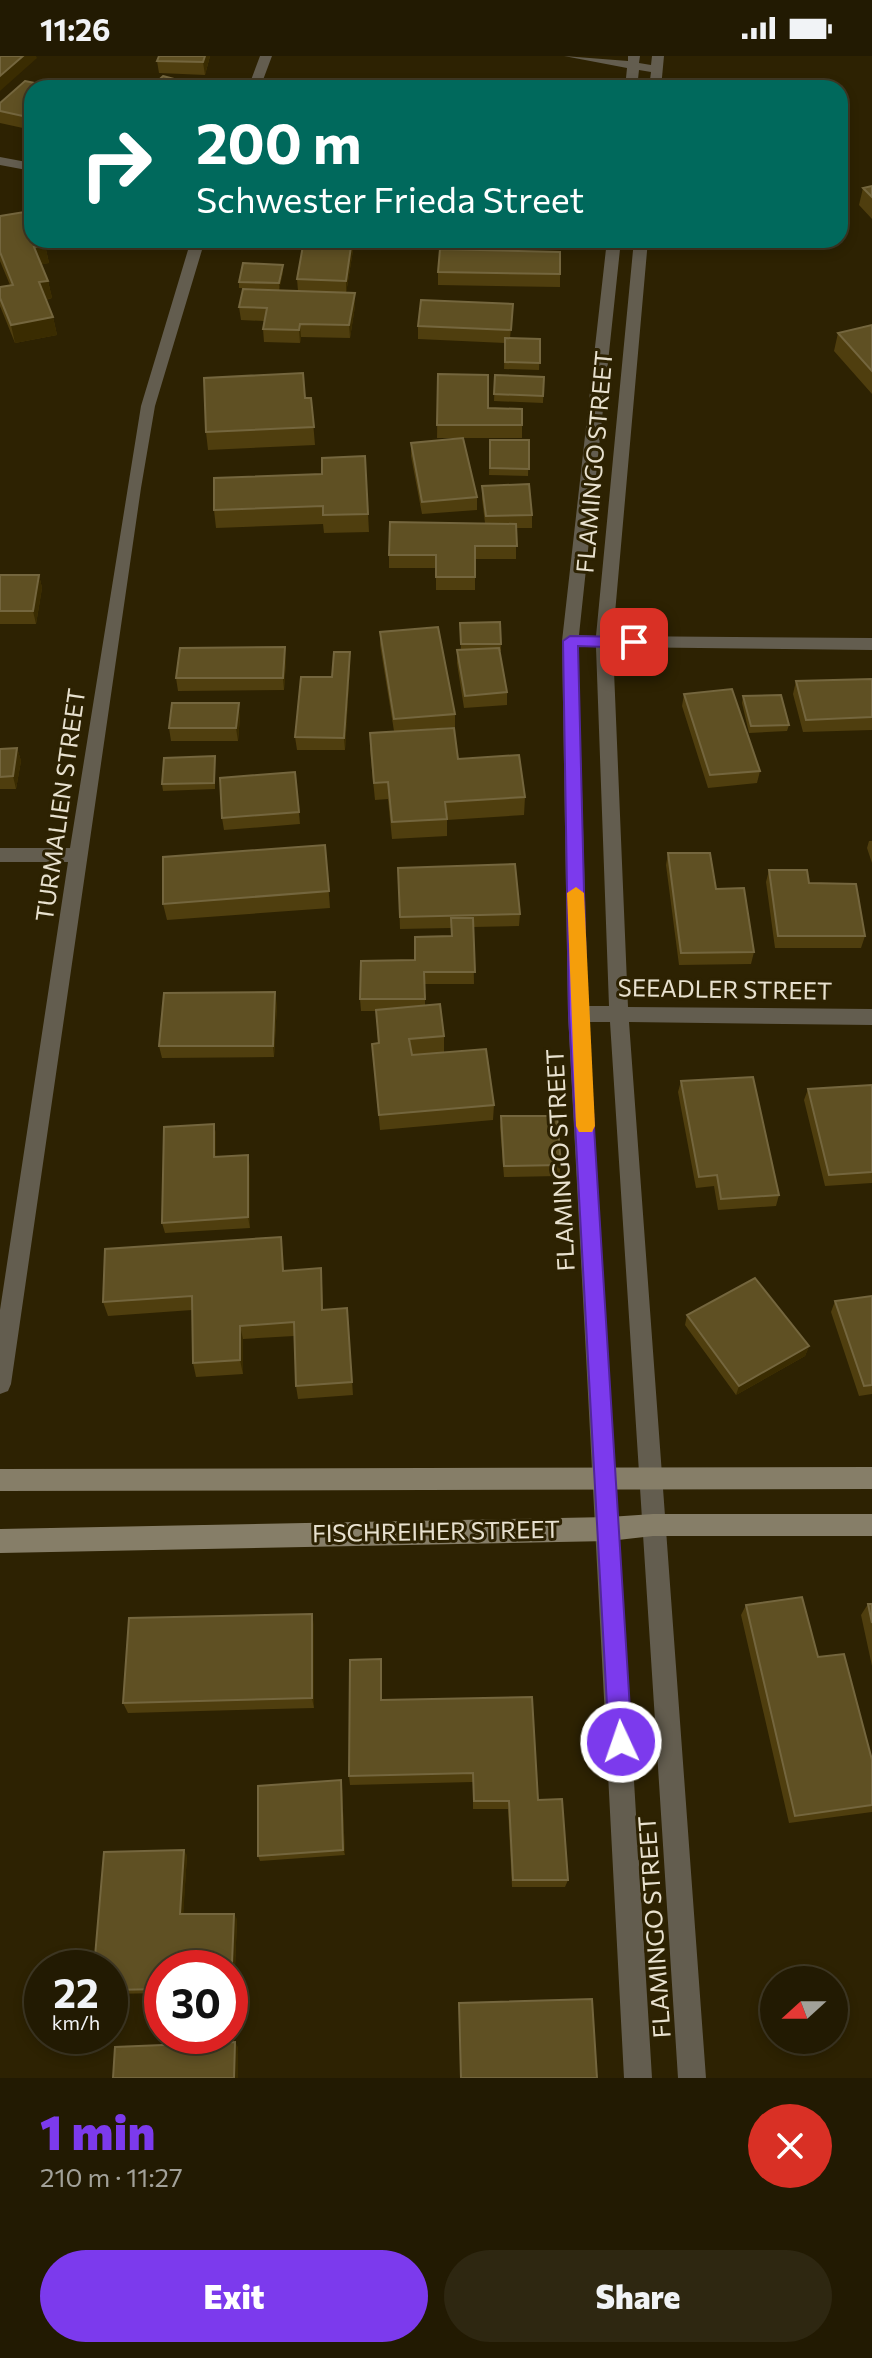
<!DOCTYPE html>
<html lang="en">
<head>
<meta charset="utf-8">
<style>
  :root { --surface:#221a02; --page:#2e2711; --text:#f1f3f6; --muted:#a2a199; --line:#3f3824; --accent:#7c3aed }
  body { margin:0; font-family:Commissioner,sans-serif; background:var(--page); color:var(--text); height:100vh; display:flex; flex-direction:column; font-size:30px; white-space:nowrap }
  * { box-sizing:border-box; margin:0 }
  p { font-size:26px; color:var(--muted) }
  .icon { flex:none; width:44px; height:44px; fill:none; stroke:currentColor; stroke-width:2; stroke-linecap:round; stroke-linejoin:round }
  .map { position:relative; height:2022px; overflow:hidden }
  .drawer { display:flex; flex-direction:column; background:var(--surface); flex:1 }
  .drawer>* { flex:none }
  .hud { position:absolute; left:24px; top:24px; width:824px; height:168px; border-radius:24px; box-shadow:0 4px 12px #0003,0 0 0 2px var(--line); background:#00695c; color:#fff; overflow:hidden }
  .needle { width:52px; rotate:249deg }
  .buttons { position:absolute; left:760px; top:1910px; display:grid; gap:16px }
  .buttons a { display:grid; place-items:center; width:88px; height:88px; border-radius:50%; background:var(--surface); box-shadow:0 4px 12px #0003,0 0 0 2px var(--line); font-size:40px }
  .speed { position:absolute; left:24px; top:1894px; display:flex; gap:16px; font-size:40px; font-weight:700; text-align:center }
  .speed>* { display:grid; place-content:center; width:104px; height:104px; border-radius:50%; background:var(--surface); box-shadow:0 4px 12px #0003,0 0 0 2px var(--line); line-height:1 }
  .speed small { font-size:20px; font-weight:400 }
  .speed .limit { border:12px solid #d22; background:#fff; color:#111 }
  .pin { position:absolute; display:grid; place-items:center; width:68px; height:68px; color:#fff; margin:-34px; border-radius:16px; box-shadow:0 4px 12px #0006 }
  .me { position:absolute; width:88px; margin:-44px; rotate:357deg; stroke-linejoin:round; filter:drop-shadow(0 0 6px #0008) }
  .turn { display:flex; align-items:center; gap:28px; height:168px; padding:0 40px; font-size:36px }
  .turn .icon { width:104px; height:104px; stroke-width:2.5 }
  .turn b { display:block; font-size:56px; line-height:68px }
  .round { display:grid; place-items:center; flex:none; width:84px; height:84px; border-radius:42px; background:var(--page) }
  .summary { display:flex; align-items:center; justify-content:space-between; height:136px; padding:0 40px }
  h1 { font-size:48px; font-weight:800; line-height:60px; color:var(--accent) }
  .button { display:flex; gap:16px; margin-top:auto; padding:16px 40px }
  .button a { flex:1; height:92px; border-radius:48px; background:var(--accent); color:#fff; font-size:32px; font-weight:800; line-height:92px; text-align:center }
  .button a+a { background:var(--page); color:var(--text) }
  .status { display:flex; justify-content:space-between; align-items:center; height:56px; padding:0 40px; background:var(--surface); direction:ltr }
  .status svg { height:22px; fill:currentColor }
  .map>svg:first-child { display:block }
  .lines { fill:none; stroke-linecap:round; stroke-linejoin:round }
  .street { fill:#635d4f; fill-rule:evenodd }
  .secondary { fill:#867e68; fill-rule:evenodd }
  .wall { fill:#4f3e0e }
  .shaded-wall { fill:#3a2c01 }
  .building { fill:#5f5023; stroke:#74663e; stroke-width:2 }
  .route { fill:#7c3aed; stroke:#51269a; stroke-width:2 }
  .slow { fill:#f59e0b }
  .labels { text-anchor:middle; stroke-width:6; stroke-linejoin:round; paint-order:stroke }
  .street-label { font-size:24px; fill:#e8e1cf; stroke:#2d2202 }
</style>
</head>
<body>
<div class="status"><b>11:26</b><svg viewBox="0 0 49 12"><path d="M0 12V9h3v3zM5 12V6h3v6zM10 12V3h3v9zM15 12V0h3v12zM26 1h20v11H26zM47 4h2v5h-2z"/></svg></div>
<div class="map">
<svg width="872" height="2022" viewBox="0 0 872 2022">
  <rect width="100%" height="100%" fill="#2d2202"/>
  <g class="lines">
    <path class="street" d="M260 0H272L260 32H248Z
      M564 0 628 5V0H640L639 7 651 9 652 0H664L661 32H649L651 16 639 14 637 32H625L627 12Z
      M0 101 32 107V115L0 109Z
      M191 184H205L155 350 141 432 11 1328 8 1335 0 1338V1254L68 806H0V792H70L141 350Z
      M607 184H621L579 579 596 580 634 184H648L613 580 872 582V594L613 591 628 951 872 953V969L629 966 706 2022H678L610 966H588L652 2022H624L568 958 562 585ZM578 591H596L609 950H588Z"/>
    <path class="secondary" d="M872 1411V1433L0 1435V1413Z
      M653 1458H872V1480H653L609 1485 0 1497V1473L609 1461Z"/>
  </g>
  <path class="wall" d="M210 0 205 19 159 17 157 5Z
    M32 32V74L0 67V47Z
    M872 130V163L859 149 863 132Z
    M0 160 45 189 49 207 41 208 48 225 52 242 46 244 53 261 57 279 15 287 0 250V231L10 229 0 205Z
    M354 188 346 237H355V250L350 282 301 281 300 287 264 286 263 273 264 265 241 264 239 251 298 235 297 223Z
    M283 209V216L279 234 239 232V226Z
    M438 216 560 218V231L438 229Z
    M513 248 510 283H540L539 314 504 313 505 287 418 283V270Z
    M872 269V338L834 295 838 277Z
    M438 318 488 352 522 369V382H437Z
    M495 319 544 321 543 347 494 345Z
    M305 342H311L315 389 208 394 206 376Z
    M490 384H529L528 420 489 419Z
    M411 387 477 441V454L422 458 411 400Z
    M365 400 369 476 324 477 323 468 216 472 214 454 322 418Z
    M482 430 532 459V472H516V503H475V534H436V512H389V499L485 467 482 443Z
    M0 519H39L42 532 36 568H0Z
    M500 566 501 595H499L507 636V649L464 652 457 607V594H461L460 567Z
    M380 576 455 658V671L415 674 458 703 525 741 524 759 447 764V780L392 783 388 743 375 744 370 694V677L394 675 380 589Z
    M350 596V609L345 694H297L295 681 332 621Z
    M286 604 284 634 178 635 176 622Z
    M872 623V674L803 676 793 638 796 625Z
    M684 638 760 715 757 727 708 732 682 650Z
    M743 640 789 669 787 675 749 677 742 647Z
    M240 660 238 685H171L169 672Z
    M17 692 21 705 16 733H0V693Z
    M215 700V733L163 735 162 728Z
    M295 716 300 768 224 774 222 762Z
    M869 785H872V807L867 792Z
    M325 789 330 852 167 864 163 848Z
    M668 797 716 833 754 896 751 908 679 909 666 809Z
    M398 812 520 858 519 870 473 871 474 928H425V949L444 980V996L494 1049 493 1064 380 1074 372 988H378L376 955H361L360 943 451 880V872L400 873Z
    M769 814 809 827 865 880 861 892H775L766 826Z
    M277 948 274 1001 162 1002 159 990Z
    M681 1025 779 1139 776 1150 718 1154 714 1130 696 1132 678 1036Z
    M872 1029V1127L825 1130 804 1044 808 1033Z
    M501 1060 561 1109 559 1120 504 1121 500 1071Z
    M214 1068 216 1079V1101L250 1110V1172L165 1177 162 1167Z
    M281 1181 284 1215 322 1227 323 1254 347 1252 353 1339 298 1343 296 1330 294 1280 243 1283V1318L196 1321 193 1307 192 1254 108 1260 103 1246Z
    M872 1240V1338L859 1340 831 1256 835 1245Z
    M687 1259 809 1290 805 1300 736 1339 685 1269Z
    M868 1548H872V1610L861 1559Z
    M746 1549 818 1601 872 1704V1756L789 1767 741 1559Z
    M314 1568V1652L128 1657 123 1647Z
    M381 1603 382 1644 538 1744 568 1824 565 1831H512L508 1753H473V1726L350 1729 349 1720Z
    M342 1730 345 1799 260 1805 258 1800Z
    M187 1799 183 1858 237 1863 234 1936H230V1912H162V1937L110 1938V1912Z"/>
  <path class="shaded-wall" d="M23 0H36L37 2 0 35V20Z
    M205 0H210L205 19 203 6Z
    M352 184H353L354 188 346 238V225Z
    M45 189 49 207 38 209 34 191Z
    M283 209V216L279 234V227Z
    M48 225 52 242 43 244 39 226Z
    M355 237V250L350 282 349 269Z
    M53 261 57 279 15 287 11 269Z
    M300 268 301 281 300 287 299 274Z
    M39 519 42 532 36 568 33 555Z
    M285 591 286 604 284 634 283 622Z
    M350 596V609L345 694 344 682Z
    M239 647 240 660 238 685 236 672Z
    M17 692 21 705 16 733 13 720Z
    M275 936 277 948 274 1001 273 990Z
    M214 1068 216 1079V1112L214 1101Z
    M248 1099 250 1110V1172L248 1161Z
    M281 1181 283 1195 285 1230 283 1215Z
    M240 1270 243 1283V1318L240 1304Z
    M809 1290 805 1300 736 1339 739 1330Z
    M312 1558 314 1568V1652L312 1642Z
    M341 1724 342 1730 345 1799 343 1794Z
    M184 1794 187 1799 183 1863 180 1858Z
    M234 1858 237 1863 234 1936 231 1932Z
    M235 1986 238 1991V2022H234Z"/>
  <path class="building" d="M0 0H23L0 20Z
    M159 0H205L203 6 157 5Z
    M163 20 189 27 183 32H150Z
    M25 25 59 32H32V62L0 55V47Z
    M121 28 139 32H117Z
    M872 130V141L863 132Z
    M30 155 32 159V184H43L45 189 34 191 48 225 39 226 53 261 11 269 0 242V231L13 229 0 196V160Z
    M304 184H352L346 225 297 223Z
    M440 193 560 196V218L438 216Z
    M243 207 283 209 279 227 239 226Z
    M243 233 355 237 349 269 300 268 299 274 263 273 267 252 239 251Z
    M421 244 513 248 511 274 418 270Z
    M872 269V315L838 277Z
    M505 282 540 283V307L505 306Z
    M303 317 305 342H311L314 371 206 376 204 322Z
    M438 318 488 319V352L522 353V369H437Z
    M495 319 544 321 543 340 494 338Z
    M463 382 477 441 422 446 411 387Z
    M490 384H529V413L490 412Z
    M365 400 368 458 323 459V450L214 454V422L322 418V402Z
    M529 428 532 459 486 460 482 430Z
    M390 466 516 468 517 490H475V521H436V499H389Z
    M0 519H39L33 555H0Z
    M500 566 501 588H461L460 567Z
    M438 571 455 658 394 663 380 576Z
    M285 591 283 622H176L180 592Z
    M499 592 507 636 465 640 457 594Z
    M334 596H350L344 682 295 681 301 621H332Z
    M872 623V661L806 664 796 625Z
    M732 633 760 715 710 719 684 638Z
    M781 639 789 669 751 670 743 640Z
    M172 647H239L236 672H169Z
    M454 672 458 703 519 699 525 741 445 746 447 763 392 766 388 726 374 727 370 677Z
    M17 692 13 720 0 721V693Z
    M215 700 214 727 162 728 164 702Z
    M295 716 299 756 222 762 220 722Z
    M325 789 329 835 163 848V801Z
    M668 797H710L716 833 744 832 754 896 681 897Z
    M515 808 520 858 400 861 398 812Z
    M769 814H807L809 827 856 828 865 880H778Z
    M451 862H473L475 916H424L425 943H360L361 905 415 904V881L452 880Z
    M275 936 273 990H159L164 937Z
    M440 948 444 980 409 983 412 999 486 993 494 1049 379 1059 372 988 379 987 376 954Z
    M753 1021 779 1139 721 1143 717 1119 699 1121 681 1025Z
    M872 1029V1116L829 1119 808 1033Z
    M501 1060H557L561 1109 504 1110Z
    M214 1068V1101L248 1099V1161L162 1167 164 1071Z
    M281 1181 283 1215 321 1212 322 1254 347 1252 352 1326 296 1330 294 1266 240 1270V1304L193 1307 192 1240 103 1246 105 1193Z
    M755 1222 809 1290 739 1330 687 1259Z
    M872 1240V1329L864 1330 835 1245Z
    M802 1541 818 1601 844 1598 872 1704V1749L795 1760 746 1549Z
    M868 1548H872V1567Z
    M312 1558V1642L123 1647 129 1562Z
    M381 1603V1644L532 1641 538 1744 562 1743 568 1824H513L509 1745H474L473 1717 349 1720 350 1604Z
    M341 1724 343 1794 258 1800V1730Z
    M184 1794 180 1858H234L231 1932 230 1912H162V1933L110 1934V1912H94L104 1796Z
    M592 1943 597 2022H461L459 1947Z
    M235 1986 234 2022H113L115 1991Z"/>
  <path class="route" d="M570 580 634 581 641 586 634 592 578 590 587 958 632 1686 629 1695 621 1698 612 1695 609 1686 569 958 563 585Z"/>
  <path class="slow" d="M576 831 584 837 595 1070 592 1076H579L576 1070 567 837Z"/>
  <g class="labels">
    <g class="street-label">
      <text transform="translate(595 406) rotate(-85)" y="8">FLAMINGO STREET</text>
      <text transform="translate(61 749) rotate(-82)" y="8">TURMALIEN STREET</text>
      <text transform="translate(725 934) rotate(1)" y="8">SEEADLER STREET</text>
      <text transform="translate(561 1104) rotate(-93)" y="8">FLAMINGO STREET</text>
      <text transform="translate(436 1476) rotate(-1)" y="8">FISCHREIHER STREET</text>
      <text transform="translate(655 1871) rotate(-94)" y="8">FLAMINGO STREET</text>
    </g>
  </g>
</svg>
<div class="buttons">
<a><svg class="needle" viewBox="-14 -14 28 28"><path d="M0-13l5 13h-10z" fill="#e53935"/><path d="M0 13l5-13h-10z" fill="#a2a199"/></svg></a>
</div>
<div class="speed"><div>22<small>km/h</small></div><div class="limit">30</div></div>
<div class="pin" style="left:634px;top:586px;background:#d93025"><svg class="icon" aria-label="arrive" viewBox="0 0 24 24"><path d="M6 21V4h12l-3 4 3 4H6"/></svg></div>
<svg class="me" style="left:621px;top:1686px" viewBox="-20 -20 40 40"><circle r="17" fill="#7c3aed" stroke="#fff" stroke-width="3"/><path d="M0-11L8 9 0 5-8 9z" fill="#fff"/></svg>
<div class="hud">
<div class="turn"><svg class="icon" aria-label="right" viewBox="0 0 24 24"><path d="M7 20v-9h11M14 6l5 5-5 5"/></svg><div><b>200 m</b>Schwester Frieda Street</div></div>
</div>
</div>
<section class="drawer">
<div class="summary"><div><h1>1 min</h1><p>210 m · 11:27</p></div><a class="round" style="background:#d93025;color:#fff"><svg class="icon" aria-label="close" viewBox="0 0 24 24"><path d="M6 6l12 12M18 6L6 18"/></svg></a></div>
<div class="button"><a>Exit</a><a>Share</a></div>
</section>
</body>
</html>
